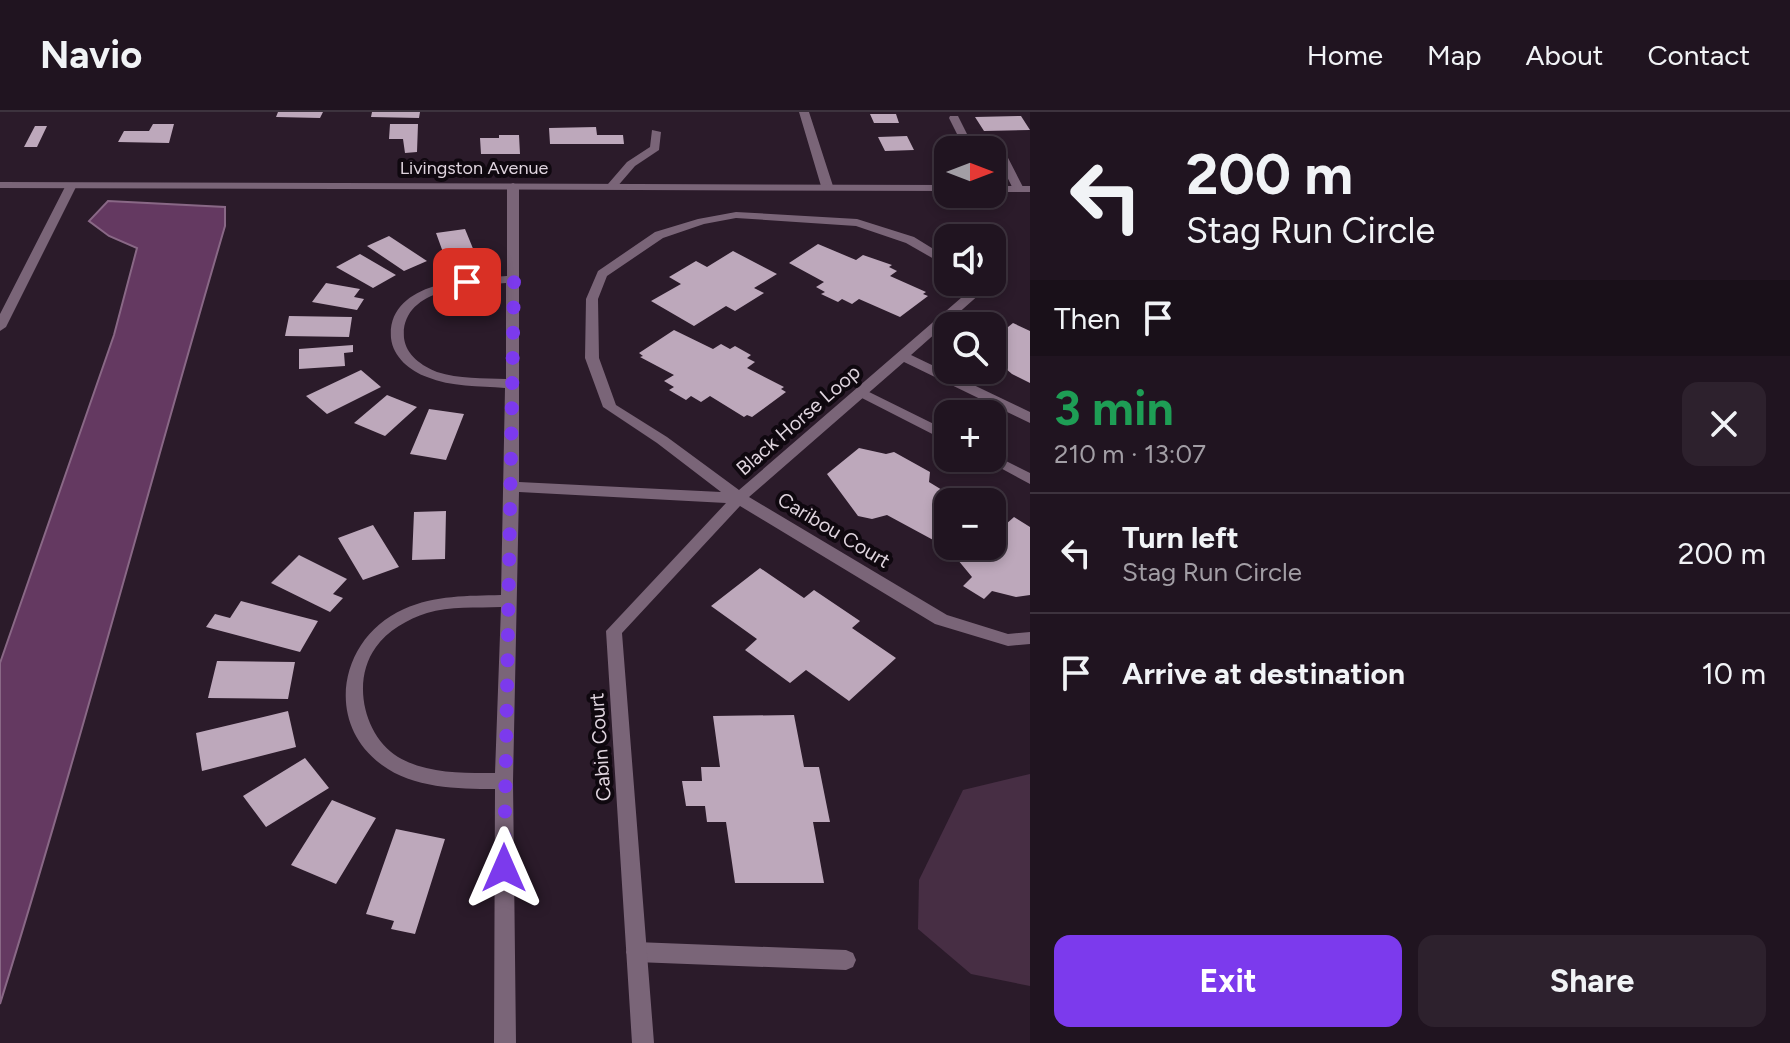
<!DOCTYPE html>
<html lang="en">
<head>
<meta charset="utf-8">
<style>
  :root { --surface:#201420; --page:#2d212d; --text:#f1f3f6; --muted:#a29ea5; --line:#3d333e; --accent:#7c3aed }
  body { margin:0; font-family:Figtree,sans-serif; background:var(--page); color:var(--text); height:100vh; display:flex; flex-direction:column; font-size:30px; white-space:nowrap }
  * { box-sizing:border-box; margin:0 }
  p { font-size:26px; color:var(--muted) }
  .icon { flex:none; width:44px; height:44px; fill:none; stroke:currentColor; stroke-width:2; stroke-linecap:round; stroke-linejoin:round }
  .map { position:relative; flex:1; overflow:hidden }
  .details { display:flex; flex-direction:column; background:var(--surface); width:760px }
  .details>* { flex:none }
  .guide { background:#201420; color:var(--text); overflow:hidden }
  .needle { width:52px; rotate:90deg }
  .controls { position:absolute; left:934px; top:24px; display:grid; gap:16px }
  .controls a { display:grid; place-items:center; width:72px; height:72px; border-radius:16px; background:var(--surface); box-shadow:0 4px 12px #0003,0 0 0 2px var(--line); font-size:40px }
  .pin { position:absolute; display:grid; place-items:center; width:68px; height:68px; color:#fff; margin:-34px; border-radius:16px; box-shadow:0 4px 12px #0006 }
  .me { position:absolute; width:88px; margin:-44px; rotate:0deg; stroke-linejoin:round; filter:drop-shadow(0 0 6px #0008) }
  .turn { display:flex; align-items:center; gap:28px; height:168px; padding:0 24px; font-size:36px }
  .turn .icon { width:104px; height:104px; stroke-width:2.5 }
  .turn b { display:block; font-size:56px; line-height:68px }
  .then { display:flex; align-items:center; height:76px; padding:0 24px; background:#0003; gap:16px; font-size:30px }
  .round { display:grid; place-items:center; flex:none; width:84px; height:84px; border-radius:16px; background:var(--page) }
  .overview { display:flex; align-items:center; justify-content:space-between; height:136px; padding:0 24px }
  h1 { font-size:48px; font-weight:700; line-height:60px; color:#1e9e55 }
  .primary-button { display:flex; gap:16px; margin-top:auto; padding:16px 24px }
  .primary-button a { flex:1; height:92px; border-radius:16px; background:var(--accent); color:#fff; font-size:32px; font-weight:700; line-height:92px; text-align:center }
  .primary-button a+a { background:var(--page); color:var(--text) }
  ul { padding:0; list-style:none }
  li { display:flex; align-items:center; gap:24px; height:120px; padding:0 24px; border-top:2px solid var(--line) }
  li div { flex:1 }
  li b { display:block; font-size:30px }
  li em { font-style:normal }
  header { display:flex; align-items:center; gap:48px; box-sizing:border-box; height:112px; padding:0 40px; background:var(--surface); border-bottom:2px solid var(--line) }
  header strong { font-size:38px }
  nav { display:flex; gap:44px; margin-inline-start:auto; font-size:28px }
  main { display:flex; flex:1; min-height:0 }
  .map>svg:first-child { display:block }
  .green { fill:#472e44 }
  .water { fill:#643961; stroke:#896886; stroke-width:2 }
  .building { fill:#bda8bb }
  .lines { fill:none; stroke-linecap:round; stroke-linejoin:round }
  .service { fill:#7a6578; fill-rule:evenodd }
  .minor { fill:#7a6578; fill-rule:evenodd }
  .tertiary { fill:#7a6578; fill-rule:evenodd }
  .route { stroke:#7c3aed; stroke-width:14; stroke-dasharray:0 25.2 }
  .labels { text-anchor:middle; stroke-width:8; stroke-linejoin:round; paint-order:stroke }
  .far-street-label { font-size:18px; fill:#dfd4de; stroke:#0f080f }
  .street-label { font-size:20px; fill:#dfd4de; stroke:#0f080f }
</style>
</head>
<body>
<header>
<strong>Navio</strong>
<nav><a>Home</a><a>Map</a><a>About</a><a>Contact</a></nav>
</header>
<main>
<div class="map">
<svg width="1030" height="931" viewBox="0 0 1030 931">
  <rect width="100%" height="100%" fill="#2b1b2a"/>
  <path class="green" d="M1030 662V874L971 862 918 817 919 768 963 678Z"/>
  <path class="water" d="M108 89 225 95V114C149 373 80 634 0 892V551L114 223 137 136 109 124 89 109Z"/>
  <path class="building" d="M278 0H323L320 6 276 5Z
    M372 0H420L419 6 371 5Z
    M870 2H896L899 11H874Z
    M1021 4 1030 18 984 19 975 5Z
    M153 12H174L169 31 118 30 124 19H149Z
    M390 12H418L417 40 405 41 403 27H389Z
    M35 14H47L37 35H24Z
    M596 15 597 23H623L624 32H550L549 16Z
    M499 23H519L520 42H481L480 26H499Z
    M907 24 914 38 885 39 878 25Z
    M465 117 474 139 444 143 436 121Z
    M389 124 427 149 404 159 367 134Z
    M818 132 856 148 863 143 892 153 889 155 897 159 890 164 926 180 923 182 928 184 900 205 859 187 852 192 842 187 838 190 821 182 825 180 816 175 824 170 789 151Z
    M733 139 777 162 754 176 764 181 735 199 726 194 694 214 651 189 681 172 669 165 696 149 707 155Z
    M360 142 396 163 373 176 336 155Z
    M326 171 360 177 354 185 364 187 357 198 312 190Z
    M289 204 352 205 349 225 285 224Z
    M1013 211 1030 219V271L1012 262 992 245V228Z
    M674 218 713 237 721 232 730 237 735 234 751 243 747 246 755 250 747 256 784 275 781 277 786 280 752 305 747 303 744 305 710 284 701 290 691 284 686 288 669 278 674 275 664 269 674 263 640 245 643 244 639 241Z
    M353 233V240L344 241 345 254 299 257V237Z
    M361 258 381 275 327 302 306 284Z
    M387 283 417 295 385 324 354 311Z
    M429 297 464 302 446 348 410 342Z
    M859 336 886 342 894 340 930 360 929 370 952 384 951 390H948V434H992V406L1005 413 1014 405 1030 415V483L1016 485 992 479 984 487 963 474 972 465 948 436 887 403 872 407 858 404 827 362Z
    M446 399 445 447 412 448 414 400Z
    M373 413 399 455 363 468 338 426Z
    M299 443 347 467 333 482 343 486 330 500 271 471Z
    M760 456 804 486 814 478 860 509 852 516 896 546 849 589 806 558 790 571 745 538 757 527 711 494Z
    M241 489 318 509 300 540 206 515 215 502 230 506Z
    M217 549 295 550 288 587 208 586Z
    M288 599 296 635 202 659 196 621Z
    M794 603 804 655H819L830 710H813L824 771H735L726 710H707L705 694H686L682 669H702L701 655H720L713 604Z
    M305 646 329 676 266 715 243 684Z
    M332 688 376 706 336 772 291 753Z
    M396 717 445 727 415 822 391 817 394 809 366 802Z"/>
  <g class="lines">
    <path class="service" d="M950 4H958L969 26 1005 40 1024 77 1022 79H1014L997 44 992 42V38H981L961 30 949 6Z
      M652 18 661 20 659 38 635 54 616 76H608V72L627 50 650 35Z
      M861 276 948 319V330L856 283 854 280Z
      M992 342 1030 361V372L982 346H992Z
      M636 830 846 838 853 841 856 848 853 855 846 858 636 850 629 847 626 840 629 833Z"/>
    <path class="minor" d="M799 0H809L833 74 831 76 821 74Z
      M67 71 77 73 6 215 0 219V202Z
      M513 71 519 74V370L721 380 657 331 603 295 585 246 586 187 598 159 655 120 698 107 736 100 857 107 914 125 948 146V155L906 131 856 114 736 106 704 112 663 126 607 164 598 187 599 246 616 293 667 325 739 378 976 173 973 170H988L990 173 911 243 1030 300V311L904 250 749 385 947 503 1008 522 1030 520V532L1008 534 935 512 740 394 622 521 654 931H632L606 519 726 391 519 380 513 669 516 931H494L495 677C457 677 413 676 382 653 323 610 340 525 404 497 435 483 468 484 501 483L505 276C479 274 451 275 427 265 410 259 393 245 391 226 387 170 467 166 507 164V74ZM506 171V267C483 266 459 267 437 260 422 254 406 243 404 226 400 176 471 173 506 171ZM501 495 495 661C463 661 427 662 398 645 364 624 351 569 376 535 387 519 408 507 427 501 450 494 476 496 501 495Z"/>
    <path class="tertiary" d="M0 70 948 73V79L0 76Z
      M992 74H1030V80H992Z"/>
  </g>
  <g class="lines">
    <path class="route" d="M467 170 514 167 504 756"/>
  </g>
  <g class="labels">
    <g class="far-street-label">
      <text x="474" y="62">Livingston Avenue</text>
    </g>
    <g class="street-label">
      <text transform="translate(798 308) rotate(-41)" y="7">Black Horse Loop</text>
      <text transform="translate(834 418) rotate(31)" y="7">Caribou Court</text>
      <text transform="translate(600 635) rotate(-94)" y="7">Cabin Court</text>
    </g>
  </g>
</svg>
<div class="controls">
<a><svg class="needle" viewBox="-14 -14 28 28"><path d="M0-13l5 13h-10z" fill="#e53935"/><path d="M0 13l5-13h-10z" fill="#a29ea5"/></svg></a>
<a><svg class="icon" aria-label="sound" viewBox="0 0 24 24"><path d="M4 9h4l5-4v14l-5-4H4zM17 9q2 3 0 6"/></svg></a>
<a><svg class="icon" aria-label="search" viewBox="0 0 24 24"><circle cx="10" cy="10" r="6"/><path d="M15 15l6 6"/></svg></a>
<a>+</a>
<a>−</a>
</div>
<div class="pin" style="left:467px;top:170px;background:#d93025"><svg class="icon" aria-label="arrive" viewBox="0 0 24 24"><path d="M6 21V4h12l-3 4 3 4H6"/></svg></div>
<svg class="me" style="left:504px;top:756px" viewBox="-20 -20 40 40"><path d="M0-17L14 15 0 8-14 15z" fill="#7c3aed" stroke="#fff" stroke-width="4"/></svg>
</div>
<section class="details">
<div class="guide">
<div class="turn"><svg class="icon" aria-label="left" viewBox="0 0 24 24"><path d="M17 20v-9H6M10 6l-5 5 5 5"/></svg><div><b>200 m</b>Stag Run Circle</div></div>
<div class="then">Then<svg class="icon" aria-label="arrive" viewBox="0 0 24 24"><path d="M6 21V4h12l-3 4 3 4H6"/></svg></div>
</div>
<div class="overview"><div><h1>3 min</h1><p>210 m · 13:07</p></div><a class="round"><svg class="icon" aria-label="close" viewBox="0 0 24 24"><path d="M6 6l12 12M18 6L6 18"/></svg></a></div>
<ul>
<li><svg class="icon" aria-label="left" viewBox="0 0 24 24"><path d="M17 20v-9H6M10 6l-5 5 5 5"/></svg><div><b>Turn left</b><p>Stag Run Circle</p></div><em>200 m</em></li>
<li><svg class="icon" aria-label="arrive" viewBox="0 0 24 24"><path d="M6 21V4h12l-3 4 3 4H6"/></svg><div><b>Arrive at destination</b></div><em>10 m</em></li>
</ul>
<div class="primary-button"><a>Exit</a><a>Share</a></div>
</section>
</main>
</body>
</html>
